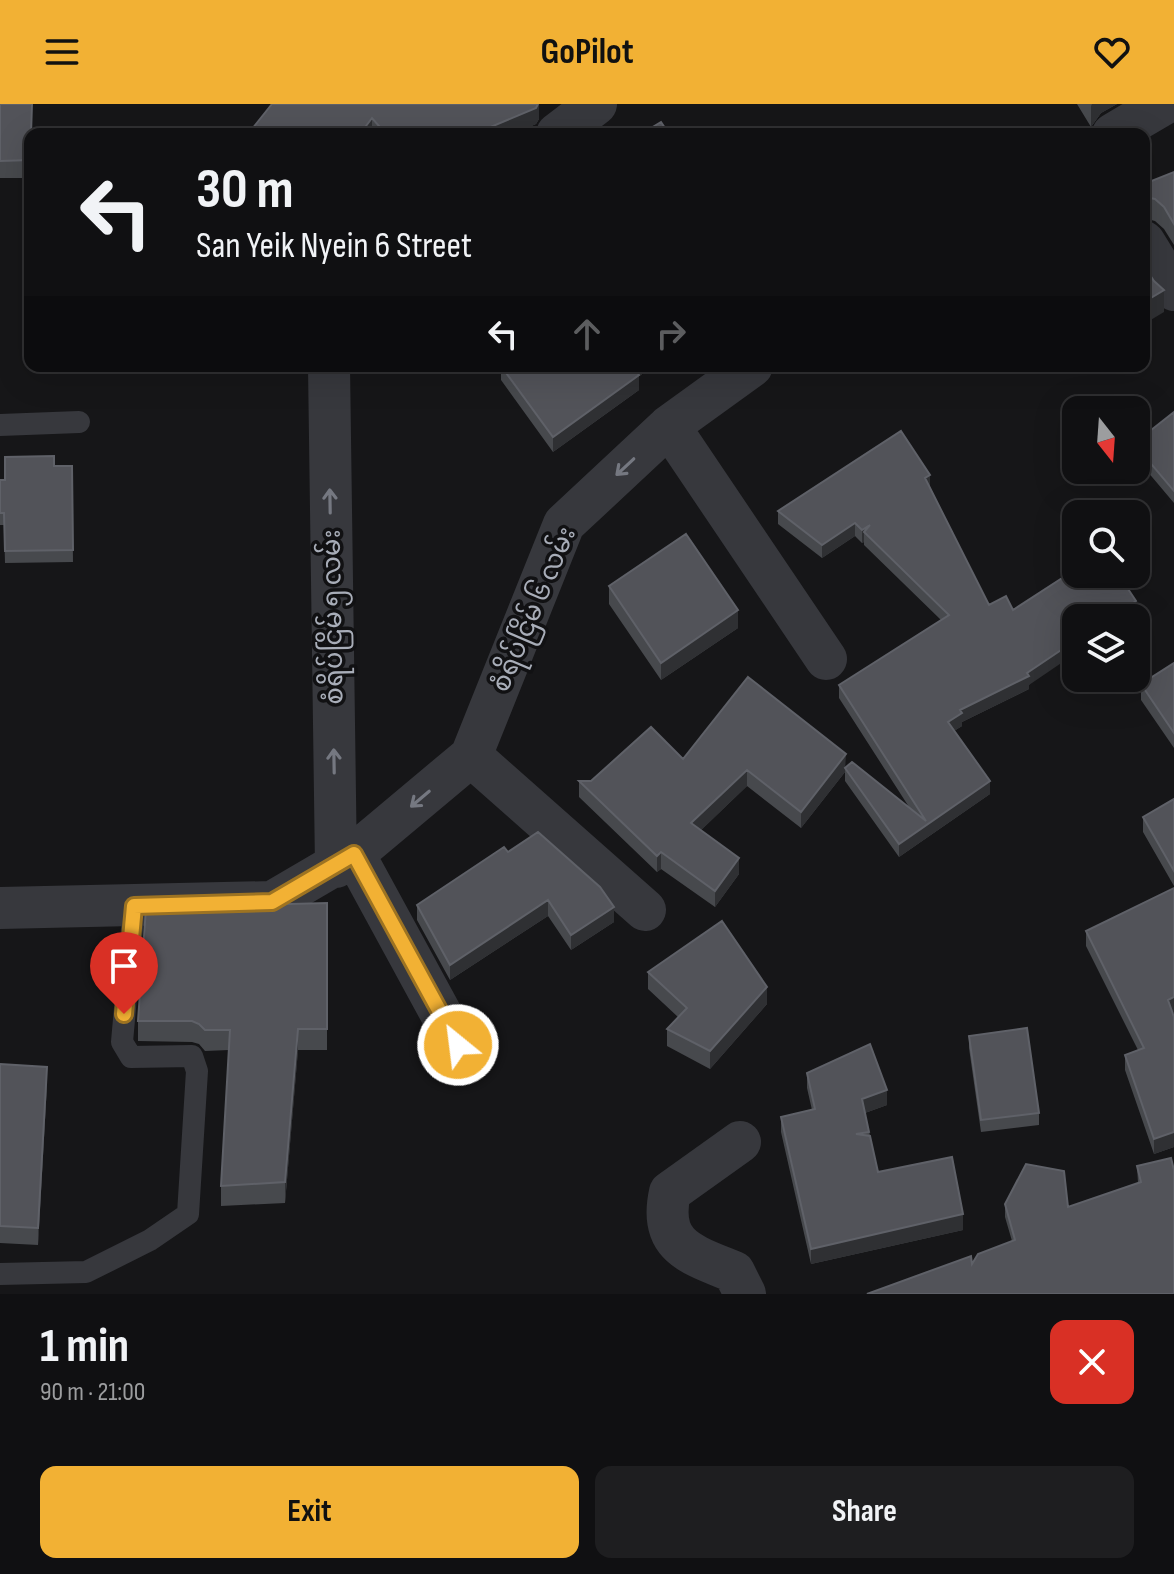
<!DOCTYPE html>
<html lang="en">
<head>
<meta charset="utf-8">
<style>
  :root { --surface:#101012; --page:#1e1e20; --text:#f1f3f6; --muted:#9c9d9f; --line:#303032; --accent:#f2b134 }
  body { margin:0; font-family:"Sofia Sans Condensed","Noto Sans Myanmar",sans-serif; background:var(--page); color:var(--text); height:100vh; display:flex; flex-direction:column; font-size:30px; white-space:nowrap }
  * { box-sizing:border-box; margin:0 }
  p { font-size:26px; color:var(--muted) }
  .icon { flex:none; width:44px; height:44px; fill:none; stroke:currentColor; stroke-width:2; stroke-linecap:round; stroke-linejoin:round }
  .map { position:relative; height:1190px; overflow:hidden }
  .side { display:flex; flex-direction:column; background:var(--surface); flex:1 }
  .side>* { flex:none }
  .top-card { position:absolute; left:24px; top:24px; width:1126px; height:244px; border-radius:16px; box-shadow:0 8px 32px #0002,0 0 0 2px var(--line); background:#101012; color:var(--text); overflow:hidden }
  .needle { width:52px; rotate:163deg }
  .buttons { position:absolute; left:1062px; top:292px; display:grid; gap:16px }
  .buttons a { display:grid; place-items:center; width:88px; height:88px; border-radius:16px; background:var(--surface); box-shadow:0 8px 32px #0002,0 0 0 2px var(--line); font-size:40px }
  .pin { position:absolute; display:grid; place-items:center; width:68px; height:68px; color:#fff; margin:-82px -34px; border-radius:50% 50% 50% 0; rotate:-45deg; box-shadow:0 0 8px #0007 }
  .pin .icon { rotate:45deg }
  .me { position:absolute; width:88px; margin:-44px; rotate:331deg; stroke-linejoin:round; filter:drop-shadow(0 0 6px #0008) }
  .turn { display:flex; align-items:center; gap:28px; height:168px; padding:0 40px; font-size:36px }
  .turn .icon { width:104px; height:104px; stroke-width:2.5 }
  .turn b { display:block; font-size:56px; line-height:68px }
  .lanes { display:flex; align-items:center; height:76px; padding:0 40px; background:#0003; justify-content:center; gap:40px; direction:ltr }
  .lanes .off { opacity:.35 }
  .round { display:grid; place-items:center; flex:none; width:84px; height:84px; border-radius:16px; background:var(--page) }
  .head { display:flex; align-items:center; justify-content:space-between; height:136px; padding:0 40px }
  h1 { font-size:48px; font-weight:700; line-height:60px }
  .action { display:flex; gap:16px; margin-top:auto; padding:16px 40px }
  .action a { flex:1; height:92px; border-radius:16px; background:var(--accent); color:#111; font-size:32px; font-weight:700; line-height:92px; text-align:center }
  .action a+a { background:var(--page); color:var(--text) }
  header { display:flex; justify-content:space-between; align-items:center; height:104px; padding:0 40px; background:var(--accent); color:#111; font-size:36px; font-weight:700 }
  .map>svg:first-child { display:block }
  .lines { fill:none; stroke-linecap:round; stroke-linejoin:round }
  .lane { stroke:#37383d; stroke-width:22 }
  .street { stroke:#37383d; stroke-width:42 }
  .wall { fill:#47494d }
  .shaded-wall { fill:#2f3033 }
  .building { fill:#525359; stroke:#5f6168; stroke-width:2 }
  .oneway { stroke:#757881 }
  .route-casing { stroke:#9d7322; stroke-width:20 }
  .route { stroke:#f2b134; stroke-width:14 }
  .labels { text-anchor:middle; stroke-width:7; stroke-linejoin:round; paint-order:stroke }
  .street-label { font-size:26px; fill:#a8adb8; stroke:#111113 }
</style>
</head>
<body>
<header><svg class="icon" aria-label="menu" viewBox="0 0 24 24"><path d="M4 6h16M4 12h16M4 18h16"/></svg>GoPilot<svg class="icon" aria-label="heart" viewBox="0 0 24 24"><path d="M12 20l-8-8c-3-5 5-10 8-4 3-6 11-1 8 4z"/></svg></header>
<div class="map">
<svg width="1174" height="1190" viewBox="0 0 1174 1190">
  <rect width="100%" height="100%" fill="#161618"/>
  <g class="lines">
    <path class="lane" d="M0 321 79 318
      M0 1170 86 1168 150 1136 188 1110 197 967 192 952 131 953 122 938 134 802"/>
    <path class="street" d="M557 30 596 0
      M1113 30 1164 0
      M1144 138 1174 186
      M329 262 336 763
      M669 322 826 555
      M471 652 645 806
      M354 750 458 941
      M0 804 272 798 354 750 471 652 564 420 669 322 752 262
      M740 1038 670 1088C658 1142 690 1150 734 1168L745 1190"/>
  </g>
  <path class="wall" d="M0 0 30 30V74H0Z
    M272 0 539 15 536 20 513 30H248Z
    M1077 0H1117L1101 9 1091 23Z
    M1174 68V141L1164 125 1155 117 1144 114V80Z
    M501 262H655L639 272V286L553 348 501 276Z
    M1174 308V399L1136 354V338Z
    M54 362H72L73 458 5 459 4 421H0V376H5Z
    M930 383 989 501 1013 506 1136 510 1130 514H1076L1029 581V585L962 618V622L954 627 990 690 899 753 845 677V668L801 724 747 682 701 726 739 770 715 803 661 765 657 768 579 693V677H591L683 655 846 663 909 703 839 594V581L941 516 864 441V438L862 439 855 432 822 454 778 420V407Z
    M609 482 738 524 661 576 609 500Z
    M1174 559V644L1141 596V580Z
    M1174 695V782L1143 728V713Z
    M508 748 614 818 571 846 548 812 450 876 417 816V801Z
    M1174 784V908L1173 909 1174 913V1043L1154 1050 1125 966V951L1138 946 1086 842V827Z
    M327 799V946H298L285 1099 221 1102V1082L229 946 205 947 199 940 192 938 138 937V917Z
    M648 868 767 900 710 965 667 942V925L678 913 648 885Z
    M969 932 1039 1009V1021L981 1028 969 944Z
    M0 960 47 980 38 1141 0 1139Z
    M807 969 887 1001 865 1009 878 1068 963 1126 811 1160 781 1028V1013L812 1006 807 984Z
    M1137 1062 1174 1066 972 1160 1012 1137 1005 1113V1100L1068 1103 1138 1079Z"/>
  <path class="shaded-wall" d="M539 0V15L536 20 513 30H474Z
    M1092 0H1117L1101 9 1091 23V2Z
    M372 14V30H360Z
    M1164 186V208L1144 220V198Z
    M632 262H655L639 272V286L553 348V333Z
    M930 371V384L925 374Z
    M855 419V432L822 454V441Z
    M870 421 864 428V438L862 439V426Z
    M1136 497V510L1130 514H1110Z
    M738 506V524L661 576V559Z
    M1076 536V549L1029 581V585L962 618V622L948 631V618L960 606 1027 569Z
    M846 650 845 668 801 724V708Z
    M747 666V682L691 736V719Z
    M990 677V690L899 753V740Z
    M661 748V765L657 768V752Z
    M739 754V770L715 803V787Z
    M548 796V812L450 876V861Z
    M614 803V818L571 846V831Z
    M767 883V900L710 965V947Z
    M1174 893V908L1168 911V896Z
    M298 925V946L285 1099V1078Z
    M47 963V980L38 1141V1124Z
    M887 986V1001L862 1010V995Z
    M1174 1028V1043L1154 1050V1035Z
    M963 1110V1126L811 1160V1145Z"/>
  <path class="building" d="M0 0H32L31 30H30V56L0 57Z
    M272 0H538L536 4 474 30H386L372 14 360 30H248Z
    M661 18 669 30H641Z
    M1174 68V120L1164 103 1155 95 1144 93V80Z
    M1144 162 1154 177 1164 186 1144 198Z
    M501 262H632L639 271 553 333Z
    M1174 308V387L1136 342V338Z
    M901 327 930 371 925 374 989 501 1006 492 1013 506 1076 465V470H1118L1136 497 1110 514H1076V536L1027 569 1029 572 960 606 962 609 948 618 990 677 899 740 845 664 852 658 926 717 839 581 949 511 864 428 870 421 862 426 855 419 822 441 778 407Z
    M54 352V362H72L73 446 5 447 4 409H0V376H5V353Z
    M686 430 738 506 661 559 609 482Z
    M1174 559V629L1141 580Z
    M748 573 846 650 801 708 747 666 691 719 739 754 715 787 661 748 657 752 579 677H591L651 623 683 655Z
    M1174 695V767L1143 713Z
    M538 728 600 783 614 803 571 831 548 796 450 861 417 801 504 743 508 748Z
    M1174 784V893L1168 896 1174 913V1028L1154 1035 1125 951 1144 944 1086 827Z
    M327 799V925H298L285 1078 221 1082 230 926H205L199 920 192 917H138L146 804Z
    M722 817 767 883 710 947 667 925 687 904 648 868Z
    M1027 924 1039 1009 981 1016 969 932Z
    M870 940 887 986 862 995 869 1028 856 1030 870 1032 878 1068 952 1053 963 1110 811 1145 781 1013 815 1005 807 969Z
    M0 960 47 963 38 1124 0 1122Z
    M1171 1054 1174 1066V1190H867L971 1152 972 1160 978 1150 1015 1136 1005 1100 1026 1060 1064 1067 1068 1103 1141 1078 1137 1062Z"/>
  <defs><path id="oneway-shaft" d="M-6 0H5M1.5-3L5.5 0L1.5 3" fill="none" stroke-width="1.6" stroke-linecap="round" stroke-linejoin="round" transform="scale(2)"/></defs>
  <g class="oneway">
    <use href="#oneway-shaft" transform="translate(625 363) rotate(137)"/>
    <use href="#oneway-shaft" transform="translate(330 397) rotate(-91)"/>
    <use href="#oneway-shaft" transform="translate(334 657) rotate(-91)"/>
    <use href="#oneway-shaft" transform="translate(420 695) rotate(140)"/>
  </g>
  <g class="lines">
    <defs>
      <path id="route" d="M124 910 134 802 272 798 354 750 458 941"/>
    </defs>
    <use href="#route" class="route-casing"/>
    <use href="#route" class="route"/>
  </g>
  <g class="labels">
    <g class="street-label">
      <text transform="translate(533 505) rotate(-67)" y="9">စံရိပ်ငြိမ် ၆ လမ်း</text>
      <text transform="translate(332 513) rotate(-91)" y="9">စံရိပ်ငြိမ် ၅ လမ်း</text>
    </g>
  </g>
</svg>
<div class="buttons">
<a><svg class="needle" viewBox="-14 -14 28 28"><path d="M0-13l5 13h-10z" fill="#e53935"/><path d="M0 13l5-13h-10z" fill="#9c9d9f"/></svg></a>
<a><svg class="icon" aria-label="search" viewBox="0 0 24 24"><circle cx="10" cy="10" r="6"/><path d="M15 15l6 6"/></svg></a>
<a><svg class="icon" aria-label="layers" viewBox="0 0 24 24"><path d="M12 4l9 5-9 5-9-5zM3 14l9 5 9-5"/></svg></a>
</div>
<div class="pin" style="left:124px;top:910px;background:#d93025"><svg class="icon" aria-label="arrive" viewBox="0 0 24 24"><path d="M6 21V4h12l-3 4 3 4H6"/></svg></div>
<svg class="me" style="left:458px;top:941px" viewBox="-20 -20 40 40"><circle r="17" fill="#f2b134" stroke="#fff" stroke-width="3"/><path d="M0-11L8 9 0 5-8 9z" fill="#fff"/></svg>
<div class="top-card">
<div class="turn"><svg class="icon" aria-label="left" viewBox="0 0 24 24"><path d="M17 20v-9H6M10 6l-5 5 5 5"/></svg><div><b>30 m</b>San Yeik Nyein 6 Street</div></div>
<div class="lanes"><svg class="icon" aria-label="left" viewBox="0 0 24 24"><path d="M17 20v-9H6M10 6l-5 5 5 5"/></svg><svg class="icon off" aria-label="ahead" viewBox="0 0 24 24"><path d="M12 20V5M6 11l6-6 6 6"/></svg><svg class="icon off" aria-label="right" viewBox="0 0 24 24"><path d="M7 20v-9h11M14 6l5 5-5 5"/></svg></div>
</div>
</div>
<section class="side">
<div class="head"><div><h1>1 min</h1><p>90 m · 21:00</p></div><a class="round" style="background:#d93025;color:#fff"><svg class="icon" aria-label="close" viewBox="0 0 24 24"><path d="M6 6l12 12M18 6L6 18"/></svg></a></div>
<div class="action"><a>Exit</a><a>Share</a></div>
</section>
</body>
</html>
